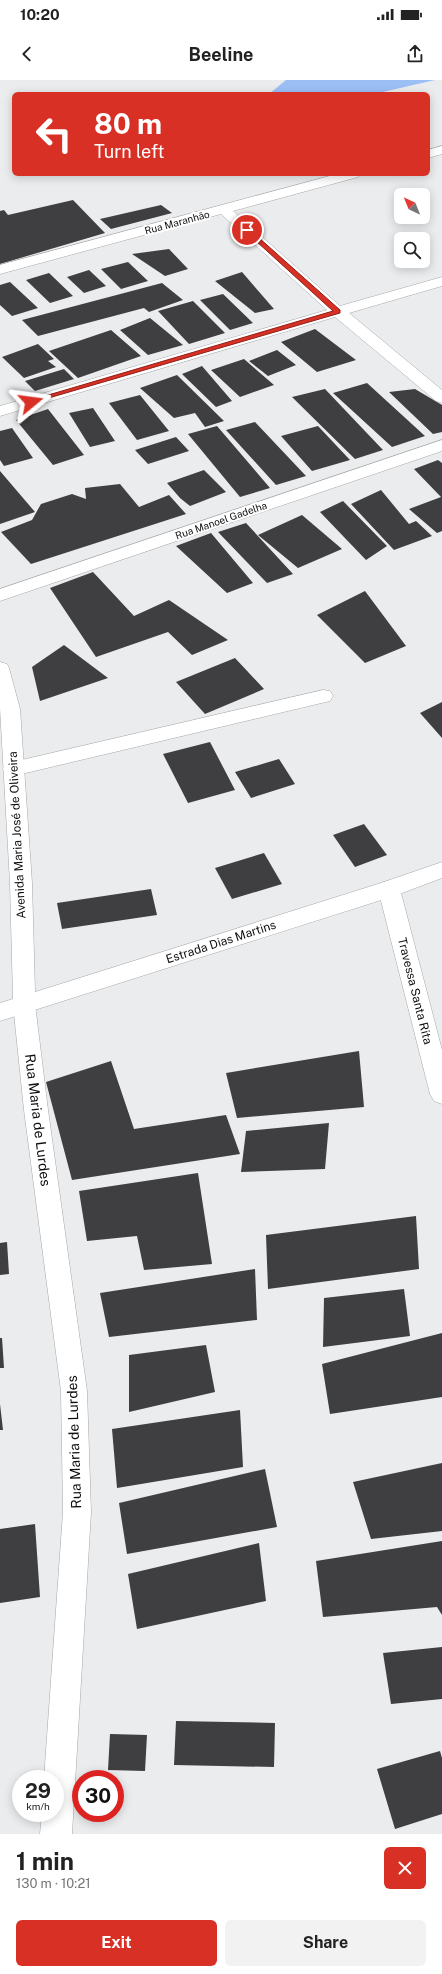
<!DOCTYPE html>
<html lang="en">
<head>
<meta charset="utf-8">
<style>
  :root { --surface:#fff; --page:#f2f2f2; --text:#222; --muted:#767676; --accent:#d93025 }
  body { margin:0; font-family:"Public Sans",sans-serif; background:var(--page); color:var(--text); height:100vh; display:flex; flex-direction:column; font-size:15px; white-space:nowrap }
  * { box-sizing:border-box; margin:0 }
  p { font-size:13px; color:var(--muted) }
  .icon { flex:none; width:22px; height:22px; fill:none; stroke:currentColor; stroke-width:2; stroke-linecap:round; stroke-linejoin:round }
  .map { position:relative; height:1754px; overflow:hidden }
  .side { display:flex; flex-direction:column; background:var(--surface); flex:1 }
  .side>* { flex:none }
  .banner { position:absolute; left:12px; top:12px; width:418px; height:84px; border-radius:6px; box-shadow:0 2px 10px #0003; background:#d93025; color:#fff; overflow:hidden }
  .needle { width:26px; rotate:317deg }
  .tools { position:absolute; left:394px; top:108px; display:grid; gap:8px }
  .tools a { display:grid; place-items:center; width:36px; height:36px; border-radius:6px; background:var(--surface); box-shadow:0 2px 10px #0003; font-size:20px }
  .speed { position:absolute; left:12px; top:1690px; display:flex; gap:8px; font-size:20px; font-weight:700; text-align:center }
  .speed>* { display:grid; place-content:center; width:52px; height:52px; border-radius:50%; background:var(--surface); box-shadow:0 2px 10px #0003; line-height:1 }
  .speed small { font-size:10px; font-weight:400 }
  .speed .limit { border:6px solid #d22; background:#fff; color:#111 }
  .pin { position:absolute; display:grid; place-items:center; width:34px; height:34px; color:#fff; margin:-17px; border:2px solid #fff; border-radius:50%; box-shadow:0 1px 4px #0007 }
  .me { position:absolute; width:44px; margin:-22px; rotate:74deg; stroke-linejoin:round; filter:drop-shadow(0 0 3px #0008) }
  .turn { display:flex; align-items:center; gap:14px; height:84px; padding:0 16px; font-size:18px }
  .turn .icon { width:52px; height:52px; stroke-width:2.5 }
  .turn b { display:block; font-size:28px; line-height:34px }
  .round { display:grid; place-items:center; flex:none; width:42px; height:42px; border-radius:6px; background:var(--page) }
  .overview { display:flex; align-items:center; justify-content:space-between; height:68px; padding:0 16px }
  h1 { font-size:24px; font-weight:700; line-height:30px }
  .primary-button { display:flex; gap:8px; margin-top:auto; padding:8px 16px }
  .primary-button a { flex:1; height:46px; border-radius:6px; background:var(--accent); color:#fff; font-size:16px; font-weight:700; line-height:46px; text-align:center }
  .primary-button a+a { background:var(--page); color:var(--text) }
  .status { display:flex; justify-content:space-between; align-items:center; height:28px; padding:0 20px; background:var(--surface); direction:ltr }
  .status svg { height:11px; fill:currentColor }
  header { display:flex; justify-content:space-between; align-items:center; height:52px; padding:0 16px; background:var(--surface); font-size:18px; font-weight:700 }
  .map>svg:first-child { display:block }
  .green { fill:#9cbff6 }
  .building { fill:#3f3e40 }
  .lines { fill:none; stroke-linecap:round; stroke-linejoin:round }
  .lane-casing { stroke:#a6a7a9; stroke-width:1 }
  .street-casing { stroke:#a6a7a9; stroke-width:1 }
  .secondary-casing { stroke:#a6a7a9; stroke-width:1 }
  .lane { fill:#fff; fill-rule:evenodd }
  .street { fill:#fff; fill-rule:evenodd }
  .secondary { fill:#fff; fill-rule:evenodd }
  .route { fill:#d93025; stroke:#8d1f18 }
  .labels { text-anchor:middle; stroke-width:4; stroke-linejoin:round; paint-order:stroke }
  .far-street-label { font-size:10px; fill:#0e0e0f; stroke:#fff }
  .street-label { font-size:12px; fill:#0e0e0f; stroke:#fff }
  .near-street-label { font-size:14px; fill:#0e0e0f; stroke:#fff }
</style>
</head>
<body>
<div class="status"><b>10:20</b><svg viewBox="0 0 49 12"><path d="M0 12V9h3v3zM5 12V6h3v6zM10 12V3h3v9zM15 12V0h3v12zM26 1h20v11H26zM47 4h2v5h-2z"/></svg></div>
<header><svg class="icon" aria-label="back" viewBox="0 0 24 24"><path d="M15 5l-7 7 7 7"/></svg>Beeline<svg class="icon" aria-label="share" viewBox="0 0 24 24"><path d="M12 15V3M7 8l5-5 5 5M5 13v7h14v-7"/></svg></header>
<div class="map">
<svg width="442" height="1754" viewBox="0 0 442 1754">
  <rect width="100%" height="100%" fill="#eaeced"/>
  <path class="green" d="M286 0H435L374 14H269Z"/>
  <path class="building" d="M73 120 105 153 0 184V131L4 130 8 135Z
    M161 125 172 133 111 149 100 139Z
    M169 169 188 189 165 196 132 174Z
    M128 182 148 201 121 209 101 189Z
    M89 190 106 206 84 213 67 197Z
    M242 192 274 229 255 233 215 201Z
    M49 193 73 216 50 223 26 200Z
    M10 202 38 228 12 236 0 225V205Z
    M162 203 183 220 149 232 144 228 38 256 22 240Z
    M223 214 253 243 230 250 200 220Z
    M193 221 225 253 189 264 158 231Z
    M150 238 183 265 148 275 120 250Z
    M315 249 356 280 317 292 281 262Z
    M111 250 141 276 78 298 49 271Z
    M38 264 54 279 48 281 56 287 24 298 2 277Z
    M277 270 296 285 268 296 249 281Z
    M244 279 274 305 240 317 211 290Z
    M202 286 232 321 216 327 182 294Z
    M64 289 74 299 35 311 25 301Z
    M177 295 224 341 205 347 195 333 174 338 140 308Z
    M367 303 425 356 392 367 333 313Z
    M325 309 383 370 355 379 292 317Z
    M415 309 442 325V352L433 354 389 312Z
    M140 315 169 351 137 360 109 323Z
    M93 328 115 361 90 367 69 333Z
    M48 329 84 375 53 385 16 340Z
    M255 342 306 396 276 405 226 350Z
    M217 346 270 408 240 417 188 354Z
    M318 346 350 380 312 391 281 356Z
    M12 348 33 378 4 386 0 380V351Z
    M176 357 189 371 148 384 135 370Z
    M438 380 442 383V451L437 453 409 429 441 417 414 389Z
    M204 390 226 412 190 426 180 418 167 403Z
    M0 391 35 432 0 444Z
    M120 404 139 427 169 415 186 434 31 484 1 452 32 440 41 424 72 414 86 419 85 408Z
    M381 410 409 444 416 441 432 456 394 470 351 424Z
    M343 421 387 466 366 480 320 432Z
    M302 435 342 469 298 488 258 455Z
    M246 443 293 494 267 503 218 452Z
    M211 453 253 503 227 513 176 466Z
    M93 492 134 536 169 520 228 560 192 575 168 552 96 577 50 508Z
    M365 511 406 566 365 583 317 535Z
    M64 565 108 598 40 621 32 587Z
    M235 578 264 609 205 634 176 602Z
    M442 622V658L420 633Z
    M210 662 235 710 188 723 163 674Z
    M279 679 295 704 251 718 235 692Z
    M364 744 387 775 355 787 333 755Z
    M264 773 282 804 232 819 215 788Z
    M151 809 157 835 62 849 57 823Z
    M359 971 364 1027 237 1038 226 993Z
    M111 981 134 1049 226 1035 240 1074 72 1100 46 1002Z
    M329 1043 325 1089 241 1092 246 1051Z
    M198 1093 212 1184 144 1190 137 1156 87 1161 79 1111Z
    M416 1136 419 1189 268 1209 266 1155Z
    M7 1162 9 1194 0 1195V1163Z
    M255 1189 257 1240 109 1257 100 1213Z
    M404 1209 410 1256 323 1267 324 1218Z
    M442 1253V1317L330 1334 322 1284Z
    M0 1258H2L4 1288H0Z
    M206 1265 215 1312 129 1332V1275Z
    M0 1324 3 1350H0Z
    M240 1330 243 1387 117 1408 112 1349Z
    M442 1383V1451L371 1459 353 1402Z
    M265 1389 277 1447 127 1474 119 1423Z
    M35 1444 40 1517 0 1523V1449Z
    M442 1461V1535L437 1527 323 1537 316 1481Z
    M259 1463 266 1521 137 1549 128 1494Z
    M442 1567V1619L391 1624 383 1573Z
    M176 1641 275 1643 274 1687 174 1685Z
    M110 1654 147 1655 145 1691 108 1690Z
    M440 1671 442 1678V1734L395 1749 377 1689Z"/>
  <g class="lines">
    <defs>
      <path id="lane" d="M323 610 330 611 333 616 330 621 13 696 6 694 3 689 6 684 13 682Z"/>
      <path id="street" d="M442 66V74L428 78V70Z
        M337 94H360L358 97 233 131 340 226 442 197V206L349 233 442 310V323L436 321 335 237 0 336V326L327 230 221 134 0 194V185Z
        M442 360V371L0 521V509Z
        M389 801 397 803 400 809 442 970V1024L434 1021 430 1014 378 809 381 803Z
        M24 915 32 918 35 924 48 1030 87 1311 91 1432 72 1754H40L42 1733H55V1699H44L63 1432 61 1311 24 1030 13 924 16 918Z"/>
      <path id="secondary" d="M0 582 7 584 9 588 20 629 32 803 35 912 381 803 442 782V798L397 815 0 941V923L13 919 10 803 0 628Z"/>
    </defs>
    <use href="#lane" class="lane-casing"/>
    <use href="#street" class="street-casing"/>
    <use href="#secondary" class="secondary-casing"/>
    <use href="#lane" class="lane"/>
    <use href="#street" class="street"/>
    <use href="#secondary" class="secondary"/>
  </g>
  <path class="route" d="M245 149H249L340 230V233L28 324V321L333 231 245 151Z"/>
  <g class="labels">
    <g class="far-street-label">
      <text transform="translate(177 142) rotate(-15)" y="4">Rua Maranhão</text>
      <text transform="translate(221 440) rotate(-19)" y="4">Rua Manoel Gadelha</text>
    </g>
    <g class="street-label">
      <text transform="translate(17 755) rotate(-93)" y="4">Avenida Maria José de Oliveira</text>
      <text transform="translate(221 862) rotate(-18)" y="4">Estrada Dias Martins</text>
      <text transform="translate(415 911) rotate(76)" y="4">Travessa Santa Rita</text>
    </g>
    <g class="near-street-label">
      <text transform="translate(38 1040) rotate(83)" y="5">Rua Maria de Lurdes</text>
      <text transform="translate(74 1362) rotate(-92)" y="5">Rua Maria de Lurdes</text>
    </g>
  </g>
</svg>
<div class="tools">
<a><svg class="needle" viewBox="-14 -14 28 28"><path d="M0-13l5 13h-10z" fill="#e53935"/><path d="M0 13l5-13h-10z" fill="#767676"/></svg></a>
<a><svg class="icon" aria-label="search" viewBox="0 0 24 24"><circle cx="10" cy="10" r="6"/><path d="M15 15l6 6"/></svg></a>
</div>
<div class="speed"><div>29<small>km/h</small></div><div class="limit">30</div></div>
<div class="pin" style="left:247px;top:150px;background:#d93025"><svg class="icon" aria-label="arrive" viewBox="0 0 24 24"><path d="M6 21V4h12l-3 4 3 4H6"/></svg></div>
<svg class="me" style="left:31px;top:322px" viewBox="-20 -20 40 40"><path d="M0-17L14 15 0 8-14 15z" fill="#d93025" stroke="#fff" stroke-width="4"/></svg>
<div class="banner">
<div class="turn"><svg class="icon" aria-label="left" viewBox="0 0 24 24"><path d="M17 20v-9H6M10 6l-5 5 5 5"/></svg><div><b>80 m</b>Turn left</div></div>
</div>
</div>
<section class="side">
<div class="overview"><div><h1>1 min</h1><p>130 m · 10:21</p></div><a class="round" style="background:#d93025;color:#fff"><svg class="icon" aria-label="close" viewBox="0 0 24 24"><path d="M6 6l12 12M18 6L6 18"/></svg></a></div>
<div class="primary-button"><a>Exit</a><a>Share</a></div>
</section>
</body>
</html>
